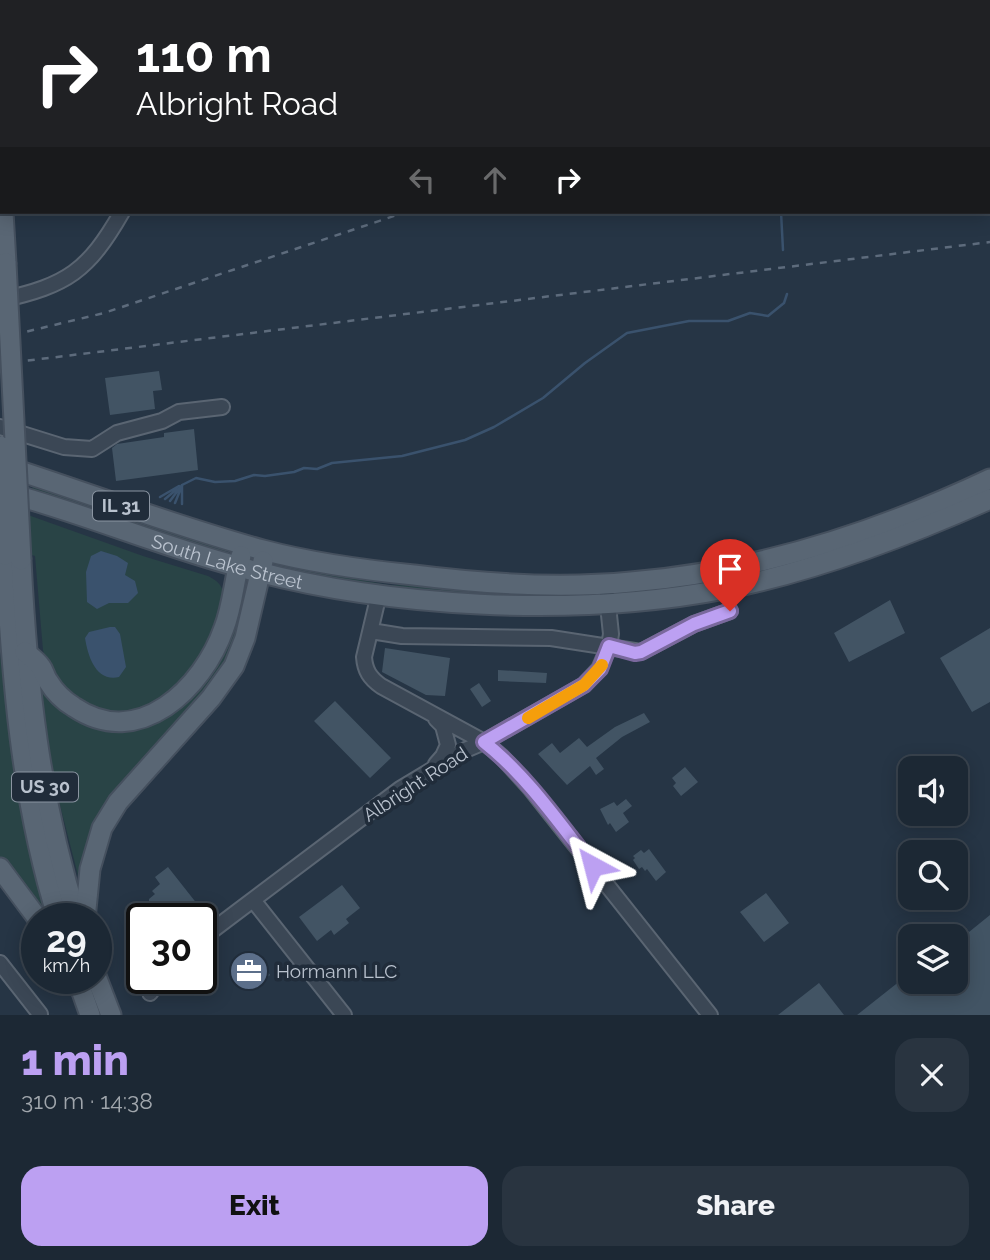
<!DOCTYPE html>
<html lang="en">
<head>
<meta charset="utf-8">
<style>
  :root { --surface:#1c2834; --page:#293440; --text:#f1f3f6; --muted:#a0a6ac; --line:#3a444f; --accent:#bca0f2 }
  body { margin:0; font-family:Raleway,sans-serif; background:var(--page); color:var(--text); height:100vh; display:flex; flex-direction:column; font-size:26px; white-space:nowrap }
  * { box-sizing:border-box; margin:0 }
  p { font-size:23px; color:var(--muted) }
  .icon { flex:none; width:38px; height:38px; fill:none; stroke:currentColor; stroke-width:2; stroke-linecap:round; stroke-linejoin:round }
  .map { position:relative; height:1015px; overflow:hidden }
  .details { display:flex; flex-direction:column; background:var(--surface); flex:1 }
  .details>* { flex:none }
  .guide { position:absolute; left:0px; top:0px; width:990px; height:214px; box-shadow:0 4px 18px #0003,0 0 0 2px var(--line); background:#202124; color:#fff; overflow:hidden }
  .controls { position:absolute; left:898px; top:756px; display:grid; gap:14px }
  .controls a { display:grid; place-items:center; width:70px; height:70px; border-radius:14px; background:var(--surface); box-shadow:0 4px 18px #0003,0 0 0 2px var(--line); font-size:35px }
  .speed { position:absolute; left:21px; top:903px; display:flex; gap:14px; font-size:35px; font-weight:700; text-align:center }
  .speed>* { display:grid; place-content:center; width:91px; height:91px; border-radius:50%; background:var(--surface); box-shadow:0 4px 18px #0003,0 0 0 2px var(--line); line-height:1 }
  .speed small { font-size:18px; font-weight:400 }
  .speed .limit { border:4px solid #111; border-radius:10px; background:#fff; color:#111 }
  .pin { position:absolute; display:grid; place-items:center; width:60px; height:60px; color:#fff; margin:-72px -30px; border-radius:50% 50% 50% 0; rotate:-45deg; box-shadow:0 0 7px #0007 }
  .pin .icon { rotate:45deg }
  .me { position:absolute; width:77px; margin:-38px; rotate:322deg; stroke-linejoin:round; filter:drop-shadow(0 0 5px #0008) }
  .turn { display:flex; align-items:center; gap:24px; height:147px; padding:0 21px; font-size:32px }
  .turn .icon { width:91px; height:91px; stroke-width:2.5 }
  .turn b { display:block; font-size:49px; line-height:60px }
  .lanes { display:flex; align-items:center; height:66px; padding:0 21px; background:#0003; justify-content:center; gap:35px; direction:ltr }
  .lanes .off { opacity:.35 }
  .round { display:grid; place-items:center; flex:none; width:74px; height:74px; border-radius:21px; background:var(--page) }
  .summary { display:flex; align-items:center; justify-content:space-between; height:119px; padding:0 21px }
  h1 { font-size:42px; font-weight:800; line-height:52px; color:var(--accent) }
  .action { display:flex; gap:14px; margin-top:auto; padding:14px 21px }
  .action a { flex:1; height:80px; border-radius:21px; background:var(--accent); color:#111; font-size:28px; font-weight:800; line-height:80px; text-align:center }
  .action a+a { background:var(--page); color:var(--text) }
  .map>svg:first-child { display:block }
  .green { fill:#294446 }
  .water { fill:#3a526d }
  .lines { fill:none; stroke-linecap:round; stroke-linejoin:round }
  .stream { stroke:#3a526d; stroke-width:2.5 }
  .building { fill:#425464 }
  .minor-casing { stroke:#5a6572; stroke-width:18 }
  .major-casing { stroke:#45505e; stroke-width:23 }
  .minor { stroke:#3b4755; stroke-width:14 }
  .major { stroke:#596674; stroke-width:19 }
  .rail { stroke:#5d6b7c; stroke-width:2.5; stroke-dasharray:7 7; stroke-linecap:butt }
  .major-bridge-casing { stroke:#45505e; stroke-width:23; stroke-linecap:butt }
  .major-bridge { stroke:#596674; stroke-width:19 }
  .route-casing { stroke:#7a689d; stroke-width:18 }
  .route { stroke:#bca0f2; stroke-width:12 }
  .slow { stroke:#f59e0b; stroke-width:12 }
  .labels { text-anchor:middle; stroke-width:7; stroke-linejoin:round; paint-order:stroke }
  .shield { fill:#202c3a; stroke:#8b95a2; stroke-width:2 }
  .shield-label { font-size:18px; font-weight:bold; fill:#b9c2ce }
  .street-label { font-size:19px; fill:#b9c2ce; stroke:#202c3a }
  .poi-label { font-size:19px; fill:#b9c2ce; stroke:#202c3a; text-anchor:start }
</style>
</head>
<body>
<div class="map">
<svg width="990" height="1015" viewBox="0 0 990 1015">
  <rect width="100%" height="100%" fill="#263545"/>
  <path class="green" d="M32 481 228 549 225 556 33 493Z
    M0 505 143 556 208 576C216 580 220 583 223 591 232 619 195 672 175 691 169 697 140 711 132 713 117 716 98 710 85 703 61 689 51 677 43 650L35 556 0 545Z
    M275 564 388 585 585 590V597L549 598 393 590 274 569Z
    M241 587 250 589 239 635 218 678 137 771 80 883 54 782 39 678 90 721 170 711Z
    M0 653C9 743 25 830 47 919L0 859Z"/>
  <path class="water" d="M101 551 117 556 128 563 125 575 135 581 138 593 128 603H109L97 609 87 602 86 572 91 556Z
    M110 627H115L120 634 126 667 119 677C96 682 88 657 85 638L89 632Z"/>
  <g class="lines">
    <path class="stream" d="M891 2 892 0
      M781 212 783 250
      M160 497 179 486
      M165 499 177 489
      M170 501 182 485 196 478 215 482 235 481 254 475 265 476 294 472 304 468 317 469 332 463 402 456 465 440 494 427 543 398 585 363 627 333 689 321H728L750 313 768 316 784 303 787 294
      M175 503 181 488
      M182 504V485"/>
  </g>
  <path class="building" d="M159 371 162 390 153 391 155 409 110 415 105 378Z
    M194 429 198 470 116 481 112 448 117 444 164 437V433Z
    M890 600 905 633 849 662 834 633Z
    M990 628V702L972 712 940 658Z
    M385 648 450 658 445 696 426 695 382 672Z
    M498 670 547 673 546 683 498 681Z
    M479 683 491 701 482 707 470 689Z
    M335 701 391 758 370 778 314 721Z
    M644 713 650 722 622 737 596 758 604 769 596 775 590 766 567 785 538 754 552 743 560 753 579 738 587 747 615 727Z
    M685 767 698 782 681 796 673 786 676 783 672 778Z
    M626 799 632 806 623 813 629 822 616 832 610 823 608 825 600 809 614 802 617 806Z
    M649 849 666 872 656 881 647 869 645 871 642 867 639 869 633 860 635 858 633 856 641 850 644 853Z
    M168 867 209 919H149V899L155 894 152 891 160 884 155 877Z
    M342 885 360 908 346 919 349 923 334 935 331 930 317 941 299 917Z
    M766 893 789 923 764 942 740 912Z
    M990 915V1015H857L910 973V982H956V936L966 928 969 932Z
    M253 952 270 975 255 987 238 964Z
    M819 983 844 1015H778Z"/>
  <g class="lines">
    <defs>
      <path id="minor" d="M90 0 91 2
        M685 0V2
        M862 2 864 0
        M1 300C68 285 88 271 122 212
        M0 427 64 447 92 449 117 433 162 421 179 412 222 407
        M379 594 364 657C365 671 370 678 381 686L484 742 502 757 530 788 710 1015
        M371 631 402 636 551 638 641 652 694 624 730 611
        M436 764 443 756 448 745 443 726 436 719
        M253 900 344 1015
        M201 939 400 789 463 751 484 742 584 685 599 669 609 646 611 634 607 596
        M0 963 40 1014
        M150 993 161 978"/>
      <g id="major">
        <path d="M0 124 2 179"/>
        <path d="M3 212 6 263"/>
        <path d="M1 465C89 493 174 526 263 550 312 563 364 570 414 575 485 584 559 589 631 582 754 572 878 532 990 479"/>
        <path id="s1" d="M4 492C83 513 158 545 236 566 383 608 575 618 725 589 816 571 905 537 990 499"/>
        <path d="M5 555C12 678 21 801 58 919"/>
        <path d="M21 560C27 684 40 800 77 919"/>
        <path d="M25 652C30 656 37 661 41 667 44 671 45 677 48 681 54 691 64 701 74 707 139 751 203 688 224 628 233 605 234 579 241 556"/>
        <path d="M0 868 38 919"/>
        <path d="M85 919 90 869 102 828 118 802 211 698 234 666 245 638 263 561"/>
        <path d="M96 976 111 1015"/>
        <path d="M77 978 90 1015"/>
      </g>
    </defs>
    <use href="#minor" class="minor-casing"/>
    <use href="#major" class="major-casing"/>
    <use href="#minor" class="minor"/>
    <use href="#major" class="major"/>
    <path class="rail" d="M818 2 820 0
      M0 338 104 313 406 212
      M0 364 990 242"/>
    <defs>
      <path id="major-bridge" d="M6 263 21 560
        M0 446 5 555"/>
    </defs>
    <use href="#major-bridge" class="major-bridge-casing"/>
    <use href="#major-bridge" class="major-bridge"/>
  </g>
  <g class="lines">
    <defs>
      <path id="route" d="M593 866C559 823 527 776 484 742L584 685 600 669 609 646 635 653 641 652 694 624 730 611"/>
    </defs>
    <use href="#route" class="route-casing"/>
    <use href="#route" class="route"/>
    <path class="slow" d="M528 718 584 685 602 665"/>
  </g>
  <defs>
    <symbol id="office-disc" viewBox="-11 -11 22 22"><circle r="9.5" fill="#5c6f8a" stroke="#202c3a"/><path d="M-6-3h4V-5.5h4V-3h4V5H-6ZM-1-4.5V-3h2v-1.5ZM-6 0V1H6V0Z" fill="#fff"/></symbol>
  </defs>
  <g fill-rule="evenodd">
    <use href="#office-disc" x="227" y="949" width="44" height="44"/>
  </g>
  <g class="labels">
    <g class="shield">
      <rect x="93" y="491.5" width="56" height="29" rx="5"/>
      <rect x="12" y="772.5" width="66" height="29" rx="5"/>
    </g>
    <g class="shield-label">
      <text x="121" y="512">IL 31</text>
      <text x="45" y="793">US 30</text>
    </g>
    <g class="street-label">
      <text dy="7" stroke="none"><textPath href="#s1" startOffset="234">South Lake Street</textPath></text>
      <text transform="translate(415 784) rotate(-33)" y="7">Albright Road</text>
    </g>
    <g class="poi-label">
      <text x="276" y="978">Hormann LLC</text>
    </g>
  </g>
</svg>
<div class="controls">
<a><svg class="icon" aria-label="sound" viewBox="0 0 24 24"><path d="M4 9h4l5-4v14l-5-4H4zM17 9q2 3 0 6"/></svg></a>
<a><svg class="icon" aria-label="search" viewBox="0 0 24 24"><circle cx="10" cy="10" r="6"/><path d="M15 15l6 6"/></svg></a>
<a><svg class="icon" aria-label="layers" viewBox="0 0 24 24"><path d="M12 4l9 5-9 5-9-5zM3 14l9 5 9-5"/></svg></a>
</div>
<div class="speed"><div>29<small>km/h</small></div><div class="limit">30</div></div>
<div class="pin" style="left:730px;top:611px;background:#d93025"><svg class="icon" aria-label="arrive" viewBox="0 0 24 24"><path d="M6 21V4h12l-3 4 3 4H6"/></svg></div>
<svg class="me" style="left:593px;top:866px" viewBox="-20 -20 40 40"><path d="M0-17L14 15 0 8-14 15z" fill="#bca0f2" stroke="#fff" stroke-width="4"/></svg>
<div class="guide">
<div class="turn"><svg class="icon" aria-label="right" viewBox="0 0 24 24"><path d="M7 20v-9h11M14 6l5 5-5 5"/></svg><div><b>110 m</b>Albright Road</div></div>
<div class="lanes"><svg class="icon off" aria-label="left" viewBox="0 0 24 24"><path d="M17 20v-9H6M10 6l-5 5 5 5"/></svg><svg class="icon off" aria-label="ahead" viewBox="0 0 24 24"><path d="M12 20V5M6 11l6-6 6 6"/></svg><svg class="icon" aria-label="right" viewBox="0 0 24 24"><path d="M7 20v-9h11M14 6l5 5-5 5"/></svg></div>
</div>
</div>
<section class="details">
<div class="summary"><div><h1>1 min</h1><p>310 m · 14:38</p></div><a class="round"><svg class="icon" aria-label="close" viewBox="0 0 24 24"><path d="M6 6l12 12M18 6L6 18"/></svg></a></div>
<div class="action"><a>Exit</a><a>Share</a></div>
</section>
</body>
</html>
